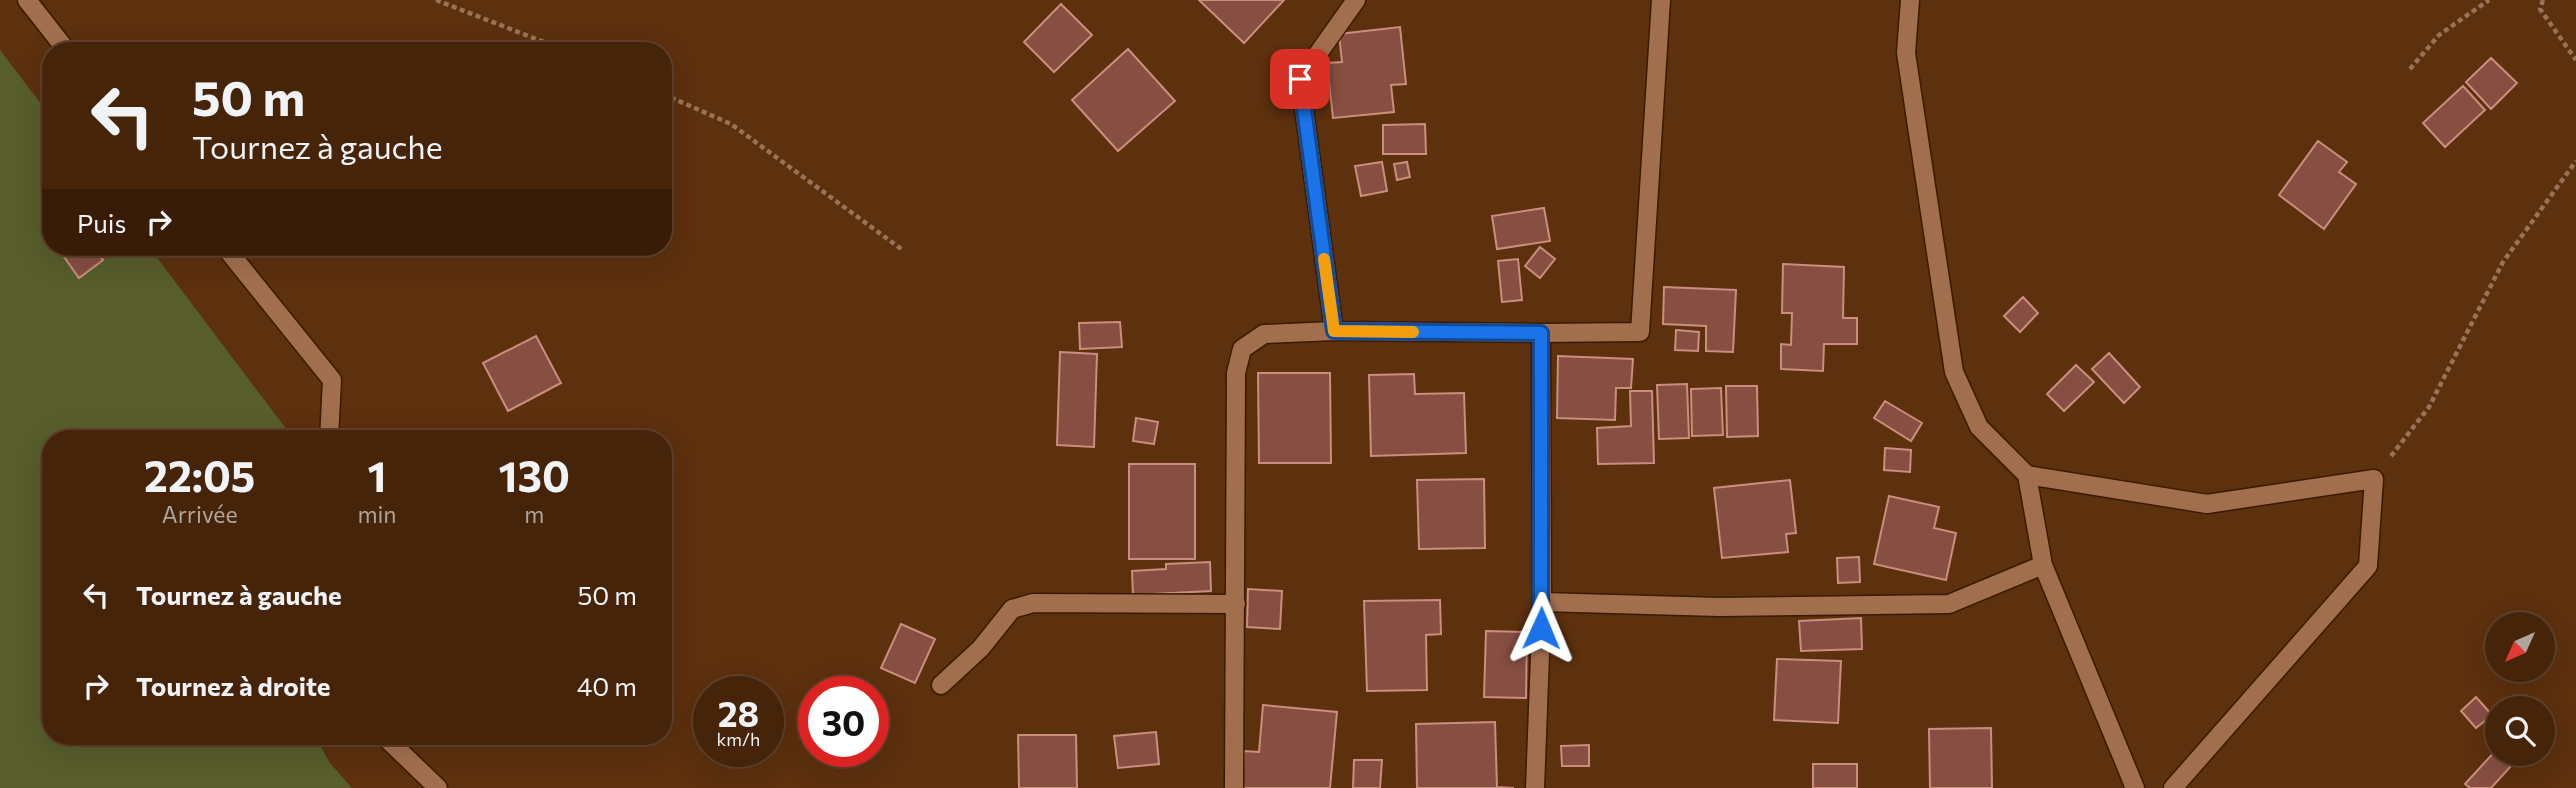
<!DOCTYPE html>
<html lang="fr">
<head>
<meta charset="utf-8">
<style>
  :root { --surface:#46240a; --page:#4d2c13; --text:#f1f3f6; --muted:#b0a49c; --line:#5e412b }
  body { margin:0; font-family:Commissioner,sans-serif; background:var(--page); color:var(--text); height:100vh; display:flex; flex-direction:column; font-size:26px; white-space:nowrap }
  * { box-sizing:border-box; margin:0 }
  p { font-size:23px; color:var(--muted) }
  .icon { flex:none; width:38px; height:38px; fill:none; stroke:currentColor; stroke-width:2; stroke-linecap:round; stroke-linejoin:round }
  .map { position:relative; flex:1; overflow:hidden }
  .panel { position:absolute; left:42px; top:430px; width:630px; height:315px; display:flex; flex-direction:column; background:var(--surface); border-radius:28px; box-shadow:0 7px 28px #0002,0 0 0 2px var(--line) }
  .panel>* { flex:none }
  .top-card { position:absolute; left:42px; top:42px; width:630px; height:214px; border-radius:28px; box-shadow:0 7px 28px #0002,0 0 0 2px var(--line); background:#46240a; color:var(--text); overflow:hidden }
  .needle { width:46px; rotate:225deg }
  .buttons { position:absolute; left:2485px; top:612px; display:grid; gap:14px }
  .buttons a { display:grid; place-items:center; width:70px; height:70px; border-radius:50%; background:var(--surface); box-shadow:0 7px 28px #0002,0 0 0 2px var(--line); font-size:35px }
  .speed { position:absolute; left:693px; top:676px; display:flex; gap:14px; font-size:35px; font-weight:700; text-align:center }
  .speed>* { display:grid; place-content:center; width:91px; height:91px; border-radius:50%; background:var(--surface); box-shadow:0 7px 28px #0002,0 0 0 2px var(--line); line-height:1 }
  .speed small { font-size:18px; font-weight:400 }
  .speed .limit { border:10px solid #d22; background:#fff; color:#111 }
  .pin { position:absolute; display:grid; place-items:center; width:60px; height:60px; color:#fff; margin:-30px; border-radius:14px; box-shadow:0 4px 10px #0006 }
  .me { position:absolute; width:77px; margin:-38px; rotate:1deg; stroke-linejoin:round; filter:drop-shadow(0 0 5px #0008) }
  .turn { display:flex; align-items:center; gap:24px; height:147px; padding:0 35px; font-size:32px }
  .turn .icon { width:91px; height:91px; stroke-width:2.5 }
  .turn b { display:block; font-size:49px; line-height:60px }
  .then { display:flex; align-items:center; height:66px; padding:0 35px; background:#0003; gap:14px; font-size:26px }
  .eta { display:flex; justify-content:space-evenly; align-items:center; height:119px; text-align:center }
  .eta b { font-size:42px; font-weight:700; line-height:49px }
  ul { padding:0; list-style:none }
  li { display:flex; align-items:center; gap:21px; height:91px; padding:0 35px }
  li div { flex:1 }
  li b { display:block; font-size:26px }
  li em { font-style:normal }
  .map>svg:first-child { display:block }
  .green { fill:#585d2c }
  .building { fill:#874e42; stroke:#cb8d7e; stroke-width:2 }
  .lines { fill:none; stroke-linecap:round; stroke-linejoin:round }
  .service-casing { stroke:#3b1a01; stroke-width:21 }
  .minor-casing { stroke:#3b1a01; stroke-width:21 }
  .path { stroke:#997359; stroke-width:4.5; stroke-dasharray:5 3.5; stroke-linecap:butt }
  .service { stroke:#a26f4e; stroke-width:18 }
  .minor { stroke:#a26f4e; stroke-width:18 }
  .route-casing { stroke:#114b97; stroke-width:18 }
  .route { stroke:#1a73e8; stroke-width:12 }
  .slow { stroke:#f59e0b; stroke-width:12 }
</style>
</head>
<body>
<div class="map">
<svg width="2576" height="788" viewBox="0 0 2576 788">
  <rect width="100%" height="100%" fill="#5d300e"/>
  <path class="green" d="M0 50 51 117V247H149L287 430V439H51V737H315L330 763 352 788H0Z"/>
  <path class="building" d="M1199 0H1284L1244 43Z
    M1061 4 1092 35 1054 72 1024 42Z
    M1400 27 1406 84 1391 85 1394 112 1333 118 1327 63 1342 62 1339 34Z
    M1128 49 1175 101 1118 151 1072 100Z
    M2491 58 2517 83 2491 109 2466 82Z
    M2463 86 2485 110 2445 147 2423 123Z
    M1425 124 1426 154H1383V125Z
    M2318 141 2347 162 2339 172 2356 184 2324 229 2279 195Z
    M1382 162 1387 191 1361 196 1355 166Z
    M1407 162 1410 177 1397 180 1394 164Z
    M1544 208 1550 241 1497 249 1492 216Z
    M57 247H93L103 260 79 278Z
    M1540 247 1555 259 1540 278 1525 266Z
    M1518 259 1522 300 1502 302 1498 261Z
    M1783 264 1844 267 1843 318H1857V344H1824L1823 371 1781 369V344L1791 345 1792 313H1782Z
    M1664 287 1736 290 1733 352 1706 351V326L1663 324Z
    M2023 297 2038 313 2020 332 2004 316Z
    M1120 322 1122 347 1080 349 1079 323Z
    M1676 330 1699 332 1698 351 1675 350Z
    M536 336 561 383 508 411 483 363Z
    M1060 352 1097 354 1094 447 1057 445Z
    M2109 353 2140 387 2124 403 2092 369Z
    M1558 356 1633 359 1631 388H1616L1615 420 1557 418Z
    M2076 365 2094 382 2064 411 2047 394Z
    M1258 373H1330L1331 463H1259Z
    M1414 374 1415 394 1464 393 1466 453 1371 456 1369 375Z
    M1687 384 1689 438 1659 439 1657 385Z
    M1726 386H1757L1758 436 1727 437Z
    M1721 388 1723 435 1692 436 1691 389Z
    M1630 391H1652L1654 463 1598 464 1597 428 1631 426Z
    M1885 401 1922 423 1911 441 1874 418Z
    M1136 418 1158 422 1154 444 1133 441Z
    M1885 448 1911 450 1910 472 1884 470Z
    M1129 464H1195V559H1129Z
    M1484 479 1485 548 1419 549 1417 480Z
    M1790 480 1796 533 1786 534 1788 552 1722 558 1714 488Z
    M1889 496 1939 507 1934 528 1956 533 1946 580 1874 564Z
    M1859 557 1860 582 1838 583 1837 558Z
    M1210 562 1211 591 1133 595 1132 571 1166 569V564Z
    M1248 589 1282 591 1280 629 1247 627Z
    M1440 600 1441 634 1426 635 1427 690 1367 691 1364 601Z
    M1861 618 1862 649 1801 651 1799 621Z
    M901 624 935 639 915 683 881 668Z
    M1486 631 1527 632 1526 698 1484 697Z
    M1777 659 1841 661 1838 723 1774 720Z
    M2476 697 2492 715 2476 728 2461 711Z
    M1263 705 1337 712 1330 788H1241L1244 751 1259 752Z
    M1495 722 1497 787 1514 788H1417L1416 724Z
    M1991 728 1992 788H1930L1929 729Z
    M1156 732 1159 764 1118 768 1114 736Z
    M1018 735H1076L1077 788H1019Z
    M1589 745V766H1562L1561 746Z
    M2497 749V754H2522L2491 788H2470L2465 784Z
    M1354 760H1382L1380 788H1353Z
    M1813 764H1857V788H1813Z"/>
  <g class="lines">
    <defs>
      <path id="service" d="M941 685 981 648 1012 609 1033 603 1236 604"/>
      <path id="minor" d="M27 0 67 51
        M1910 0 1906 53 1954 372 1979 427 2027 475 2207 504 2374 479 2368 566 2173 788
        M225 247 332 380 329 439
        M1334 331 1300 79 1356 0
        M2027 475 2043 565 2135 788
        M1542 602 1719 607 1949 604 2043 565
        M385 737 438 788
        M1234 788 1236 373 1242 349 1264 334 1334 331 1541 333 1640 332 1661 0
        M1535 788 1542 602 1541 333"/>
    </defs>
    <use href="#service" class="service-casing"/>
    <use href="#minor" class="minor-casing"/>
    <path class="path" d="M436 0 567 51
      M2543 0 2540 9 2576 60
      M2410 69 2439 35 2489 0
      M663 94 731 124 904 251
      M2391 456 2429 407 2503 262 2576 161"/>
    <use href="#service" class="service"/>
    <use href="#minor" class="minor"/>
  </g>
  <g class="lines">
    <defs>
      <path id="route" d="M1300 79 1334 331 1541 333V628"/>
    </defs>
    <use href="#route" class="route-casing"/>
    <use href="#route" class="route"/>
    <path class="slow" d="M1324 259 1334 331 1413 332"/>
  </g>
</svg>
<div class="buttons">
<a><svg class="needle" viewBox="-14 -14 28 28"><path d="M0-13l5 13h-10z" fill="#e53935"/><path d="M0 13l5-13h-10z" fill="#b0a49c"/></svg></a>
<a><svg class="icon" aria-label="search" viewBox="0 0 24 24"><circle cx="10" cy="10" r="6"/><path d="M15 15l6 6"/></svg></a>
</div>
<div class="speed"><div>28<small>km/h</small></div><div class="limit">30</div></div>
<div class="pin" style="left:1300px;top:79px;background:#d93025"><svg class="icon" aria-label="arrive" viewBox="0 0 24 24"><path d="M6 21V4h12l-3 4 3 4H6"/></svg></div>
<svg class="me" style="left:1541px;top:628px" viewBox="-20 -20 40 40"><path d="M0-17L14 15 0 8-14 15z" fill="#1a73e8" stroke="#fff" stroke-width="4"/></svg>
<div class="top-card">
<div class="turn"><svg class="icon" aria-label="left" viewBox="0 0 24 24"><path d="M17 20v-9H6M10 6l-5 5 5 5"/></svg><div><b>50 m</b>Tournez à gauche</div></div>
<div class="then">Puis<svg class="icon" aria-label="right" viewBox="0 0 24 24"><path d="M7 20v-9h11M14 6l5 5-5 5"/></svg></div>
</div>
<section class="panel">
<div class="eta">
<div><b>22:05</b><p>Arrivée</p></div>
<div><b>1</b><p>min</p></div>
<div><b>130</b><p>m</p></div>
</div>
<ul>
<li><svg class="icon" aria-label="left" viewBox="0 0 24 24"><path d="M17 20v-9H6M10 6l-5 5 5 5"/></svg><div><b>Tournez à gauche</b></div><em>50 m</em></li>
<li><svg class="icon" aria-label="right" viewBox="0 0 24 24"><path d="M7 20v-9h11M14 6l5 5-5 5"/></svg><div><b>Tournez à droite</b></div><em>40 m</em></li>
</ul>
</section>
</div>
</body>
</html>
